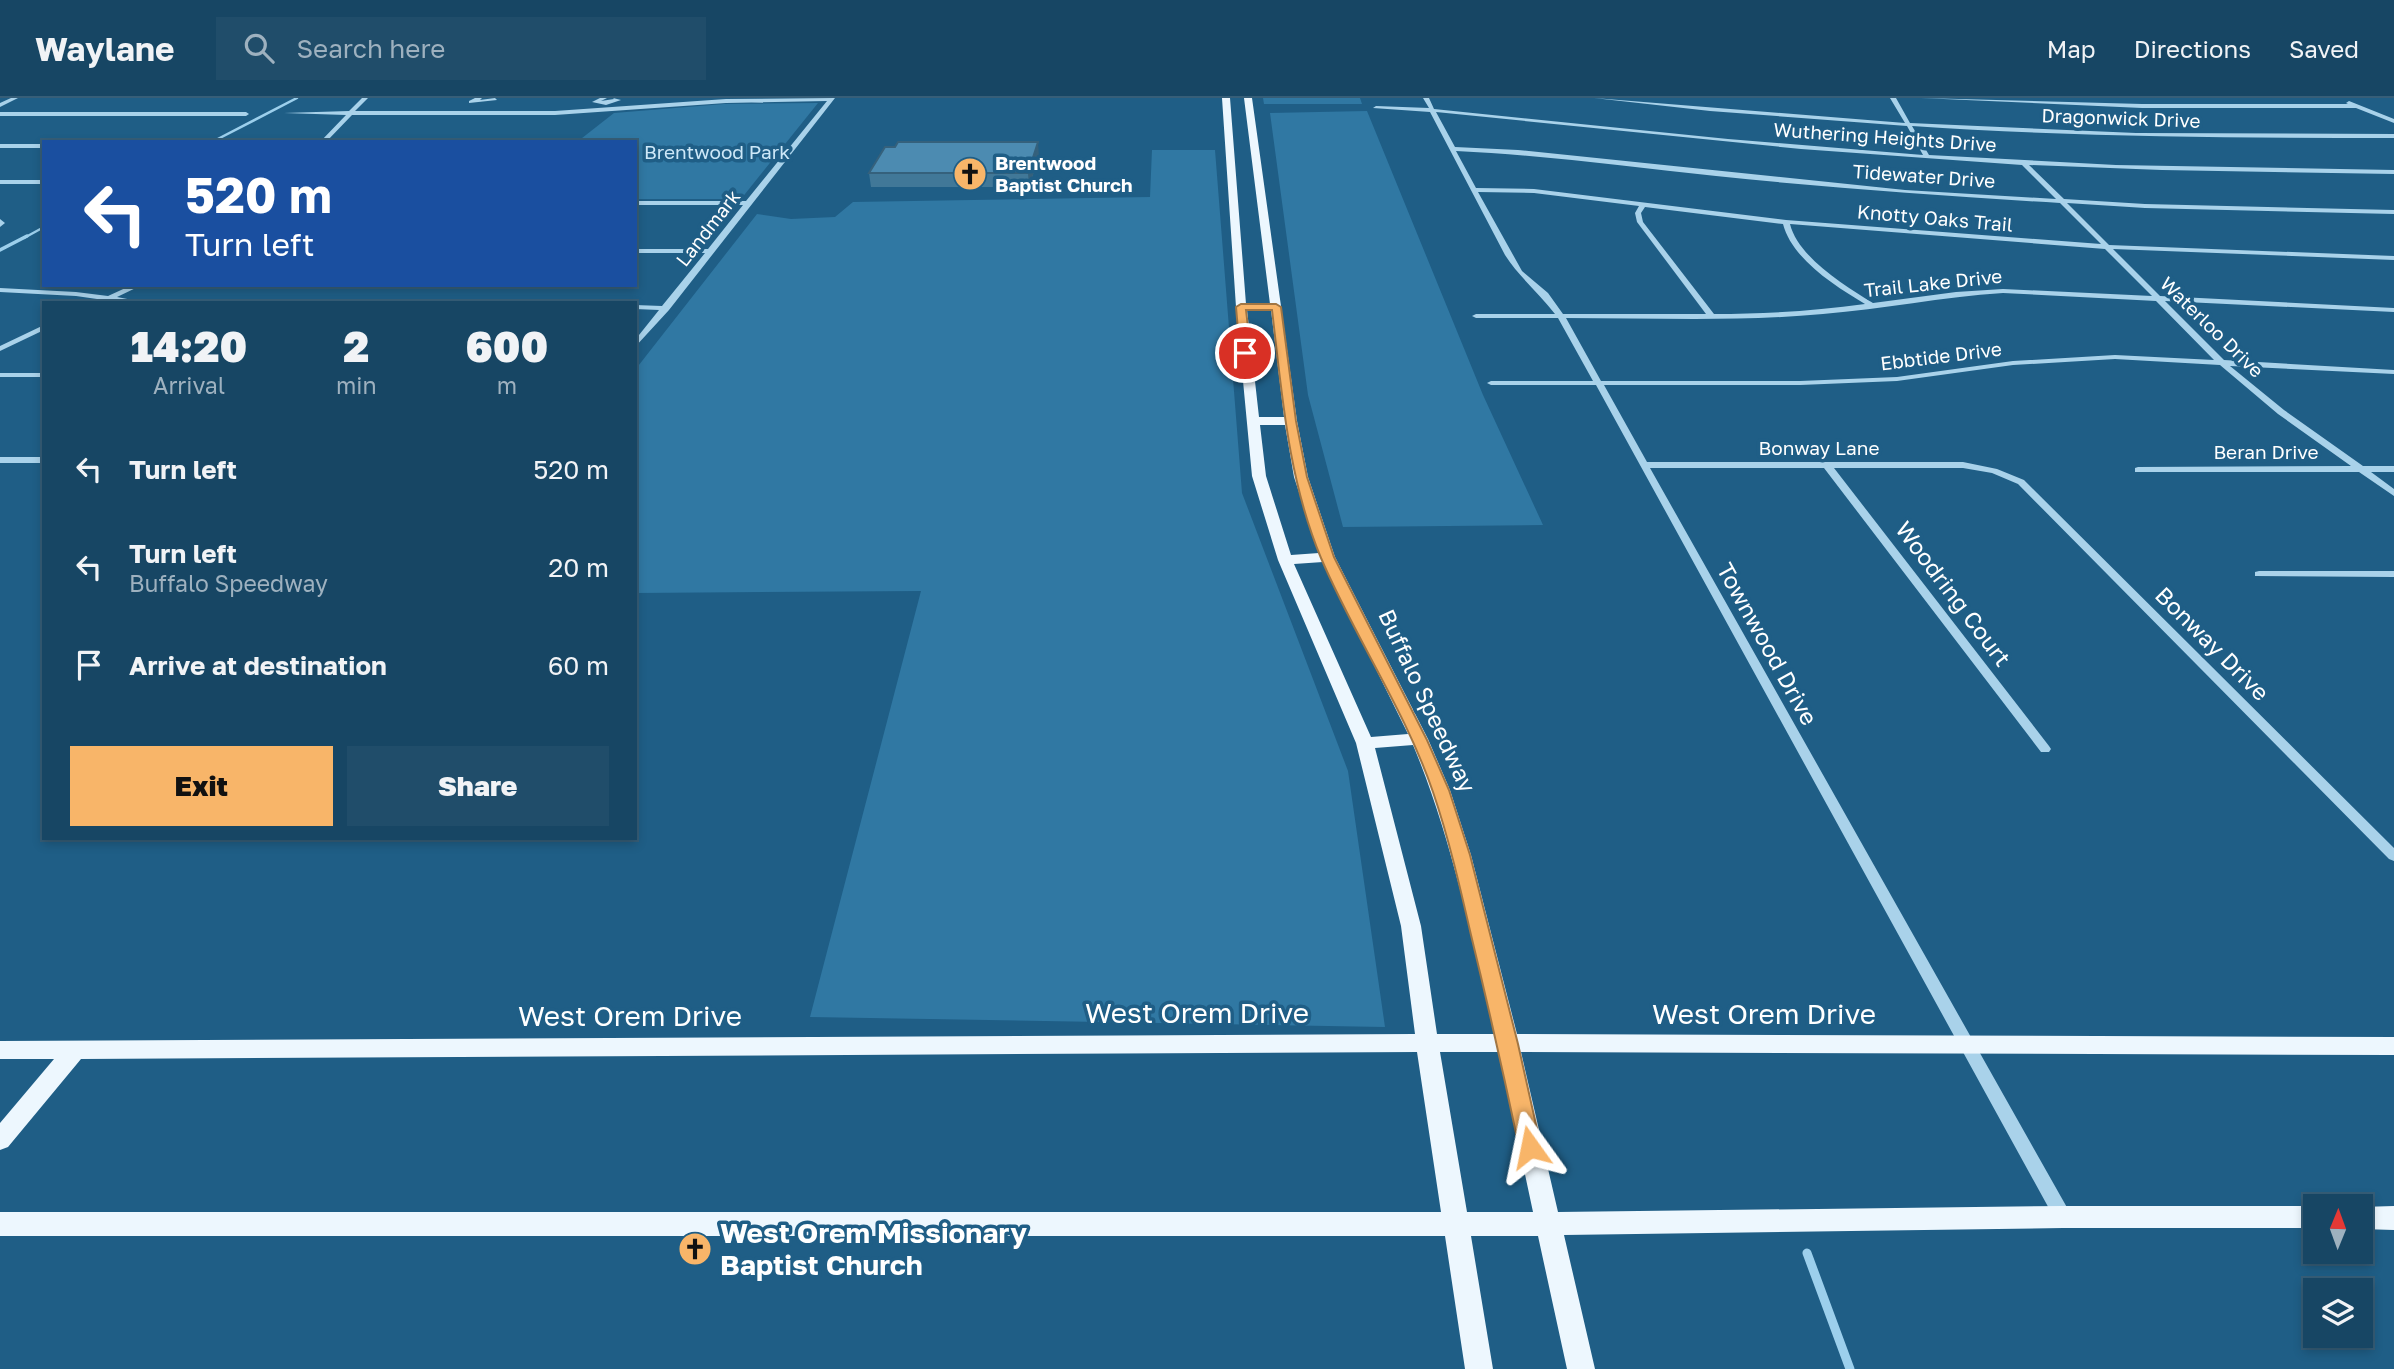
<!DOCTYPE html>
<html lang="en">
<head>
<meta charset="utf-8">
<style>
  :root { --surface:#174664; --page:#204d6a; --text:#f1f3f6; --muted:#9eb1bf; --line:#365e78; --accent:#f8b569 }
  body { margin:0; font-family:"Golos Text",sans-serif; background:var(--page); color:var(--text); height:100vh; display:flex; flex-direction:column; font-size:26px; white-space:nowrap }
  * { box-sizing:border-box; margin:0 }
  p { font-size:23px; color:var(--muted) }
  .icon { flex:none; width:38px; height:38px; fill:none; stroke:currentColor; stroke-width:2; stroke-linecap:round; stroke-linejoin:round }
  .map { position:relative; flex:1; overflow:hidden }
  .panel { position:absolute; left:42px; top:203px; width:595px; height:539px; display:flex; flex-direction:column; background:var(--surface); border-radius:0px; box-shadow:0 4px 10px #0003,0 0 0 2px var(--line) }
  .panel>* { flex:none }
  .hud { position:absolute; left:42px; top:42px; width:595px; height:147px; border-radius:0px; box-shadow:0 4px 10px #0003,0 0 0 2px var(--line); background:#1a4fa0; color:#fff; overflow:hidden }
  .needle { width:46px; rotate:1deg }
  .buttons { position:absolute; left:2303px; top:1096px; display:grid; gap:14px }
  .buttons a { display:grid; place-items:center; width:70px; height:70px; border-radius:0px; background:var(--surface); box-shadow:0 4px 10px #0003,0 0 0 2px var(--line); font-size:35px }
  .pin { position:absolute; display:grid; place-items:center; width:60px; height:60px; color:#fff; margin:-30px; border:4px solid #fff; border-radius:50%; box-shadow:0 2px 7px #0007 }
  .me { position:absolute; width:77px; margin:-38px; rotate:348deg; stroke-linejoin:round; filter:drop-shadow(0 0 5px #0008) }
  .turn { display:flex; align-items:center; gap:24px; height:147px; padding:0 28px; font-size:32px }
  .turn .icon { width:91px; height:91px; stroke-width:2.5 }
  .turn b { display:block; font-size:49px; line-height:60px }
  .eta { display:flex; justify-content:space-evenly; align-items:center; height:119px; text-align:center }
  .eta b { font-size:42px; font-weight:800; line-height:49px }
  .button { display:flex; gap:14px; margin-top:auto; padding:14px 28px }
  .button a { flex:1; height:80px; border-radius:0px; background:var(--accent); color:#111; font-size:28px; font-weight:800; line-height:80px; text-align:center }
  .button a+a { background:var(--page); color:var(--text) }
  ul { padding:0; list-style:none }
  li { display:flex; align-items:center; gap:21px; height:98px; padding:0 28px }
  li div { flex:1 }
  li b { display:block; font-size:26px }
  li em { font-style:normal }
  header { display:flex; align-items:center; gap:42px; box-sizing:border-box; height:98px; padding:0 35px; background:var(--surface); border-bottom:2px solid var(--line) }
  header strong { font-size:33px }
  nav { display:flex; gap:38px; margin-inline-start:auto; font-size:24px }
  .search { width:490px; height:63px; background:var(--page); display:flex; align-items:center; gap:18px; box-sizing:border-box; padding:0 24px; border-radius:0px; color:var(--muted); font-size:26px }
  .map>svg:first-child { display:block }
  .green { fill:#3078a3 }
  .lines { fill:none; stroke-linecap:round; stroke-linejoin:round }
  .stream-far2 { stroke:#9ccfec; stroke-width:2.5 }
  .stream-far1 { stroke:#9ccfec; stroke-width:3.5 }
  .stream { stroke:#9ccfec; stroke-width:9 }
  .minor { fill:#a9d2ea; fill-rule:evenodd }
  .major { fill:#edf7fe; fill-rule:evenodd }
  .wall { fill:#417898 }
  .shaded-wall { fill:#35617c }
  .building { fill:#4c8bb1; stroke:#35617c; stroke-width:2 }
  .route { fill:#f8b569; stroke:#a17644; stroke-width:2 }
  .labels { text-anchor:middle; stroke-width:7; stroke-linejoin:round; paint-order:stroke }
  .far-street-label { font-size:19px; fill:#fff; stroke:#1f5e86 }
  .far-park-label { font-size:19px; fill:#cde8f8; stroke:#1f5e86 }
  .far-poi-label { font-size:19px; font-weight:bold; fill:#fff; stroke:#1f5e86; text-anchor:start }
  .street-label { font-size:23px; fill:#fff; stroke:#1f5e86 }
  .near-street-label { font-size:28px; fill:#fff; stroke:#1f5e86 }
  .near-poi-label { font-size:28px; font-weight:bold; fill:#fff; stroke:#1f5e86; text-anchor:start }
</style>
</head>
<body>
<header>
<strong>Waylane</strong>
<div class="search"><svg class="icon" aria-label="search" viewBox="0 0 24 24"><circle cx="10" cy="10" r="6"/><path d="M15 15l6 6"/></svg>Search here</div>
<nav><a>Map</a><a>Directions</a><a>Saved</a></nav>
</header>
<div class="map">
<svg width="2394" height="1271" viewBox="0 0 2394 1271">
  <rect width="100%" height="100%" fill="#1f5e86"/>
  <path class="green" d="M1263 0H1360L1362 6H1264Z
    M818 5 741 101H635V44H577L614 15 724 6Z
    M1367 13 1483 297 1543 427 1343 429 1308 297 1270 15Z
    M1152 52H1215L1242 395 1348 673 1385 929 810 919 921 493 635 495V272L757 116 791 121 835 119 853 104 1150 99Z"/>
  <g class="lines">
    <path class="stream-far2" d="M212 44 297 0
      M24 140 44 129"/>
    <path class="stream-far1" d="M0 152 27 138"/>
    <path class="stream" d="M1807 1155 1850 1271"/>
    <path class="minor" d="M11 0H18L0 9V5Z
      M362 0H368L355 13H555L726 1 835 0 669 212 635 249V242L659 212 635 211V207L662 208 705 155H635V151H708L743 107H635V103H746L827 3 726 5 555 17H352L326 44H320L346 17 284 15 349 13Z
      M475 0H482L480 2 495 0 497 2 469 5V3Z
      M600 0H607L601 3 614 1 613 0 621 2 606 7 592 4Z
      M1423 0H1429L1434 11 1728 41 1923 57 1907 28 1710 13 1594 0 1905 25 1890 0H1896L1910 25 2136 35 2394 36V40C2233 40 2073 39 1912 28L1929 57 2116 67 2394 72V76L2162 72 2029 67 2064 101 2145 106 2394 112V116L2145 110 2067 105 2109 147 2394 158V162L2113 151 2160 198 2394 210V214L2165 203 2224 262 2394 272V276L2230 268 2284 312 2363 368H2394V374H2371L2394 391V398L2359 374H2135V370L2138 369 2351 368 2278 316 2220 267 2115 261 2013 267 1897 283 1800 287H1604L1647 364H1963L1997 371 2024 382 2394 750V763L2389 761 2018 386 1992 375 1963 370H1834L2049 648 2051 651 2049 654H2041L1824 370H1650L2069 1113 2072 1119 2069 1125 2063 1127 2057 1125 1596 287H1491L1487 285 1491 283H1593L1558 220H1476L1472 218 1476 216H1555C1539 195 1519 179 1505 157L1430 14 1373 10 1376 8 1429 10ZM1436 14 1801 51 2022 67 2056 101 1905 92 1518 52 1455 49ZM1456 53C1543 57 1629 69 1716 78 1830 90 1945 98 2060 105L2101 146 1786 122 1534 91 1476 90ZM1478 94 1534 95 1639 108 1635 115 1637 124 1706 216H1563L1548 195 1522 173ZM1645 109 1783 126C1792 161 1835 188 1865 206 1814 213 1765 216 1714 216L1643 124 1641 115ZM1790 126 2105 151 2152 198 2003 191 1956 194 1873 205C1845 188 1798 159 1790 126ZM2003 195 2156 203 2214 262 2115 257 2013 263 1897 279 1800 283H1601L1566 220C1651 220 1738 224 1823 216 1883 211 1942 199 2003 195Z
      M1921 0 2142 6H2348L2346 5 2349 3 2394 21V25L2356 10H2142Z
      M0 14H246L249 16 246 18H0Z
      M0 46H44V50H0Z
      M0 82H44V86H0Z
      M0 121 5 125 0 129Z
      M132 187H142L117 199 148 205H125L76 198 0 194V190L76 194 108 198Z
      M44 227V232L0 253V248Z
      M0 275H44V279H0Z
      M0 359H44V365H0Z
      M2259 473H2394V479L2255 478V474Z"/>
    <path class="major" d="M1222 0H1230L1246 206H1270L1244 0H1252L1297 323 1308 379 1335 459 1428 641 1450 692 1471 757 1517 936 2394 939V957L1521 954 1558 1114 2063 1108H2315V1130H2063L1564 1137 1595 1271H1567L1538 1138H1471L1493 1271H1465L1445 1138H0V1114H1441L1417 954 81 961 8 1049 0 1052V1025L54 961H0V943L1415 936 1401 828 1356 645 1278 462 1252 378 1236 209ZM1247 212H1271L1284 319H1259ZM1260 327H1285L1294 379 1319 455 1291 457 1266 378ZM1323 464 1408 636 1371 639 1294 466ZM1413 647C1452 740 1471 839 1495 936H1437L1421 828 1375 650ZM1440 954H1499L1533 1114H1467Z
      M2394 1108V1132L2361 1131V1109Z"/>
  </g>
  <path class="wall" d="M1039 58 1029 89H871L869 75Z"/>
  <path class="shaded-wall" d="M1038 44 1039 58 1029 89 1028 75Z"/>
  <path class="building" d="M898 44H1038L1028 75H869L885 49H895Z"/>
  <path class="route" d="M1241 206H1276L1281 209 1296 323 1307 379 1334 459 1427 642 1449 692 1470 757 1518 946 1541 1049 1537 1056 1530 1058 1522 1056 1519 1049C1504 978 1488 907 1471 837 1460 789 1449 741 1433 694 1405 612 1355 540 1321 460 1288 381 1282 296 1272 212H1246L1251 255 1245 258 1240 255 1236 209Z"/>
  <defs>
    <symbol id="church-disc" viewBox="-11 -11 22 22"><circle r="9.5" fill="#f8b569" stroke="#1f5e86"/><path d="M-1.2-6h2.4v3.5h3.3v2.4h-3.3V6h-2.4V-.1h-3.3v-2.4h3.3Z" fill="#111"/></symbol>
  </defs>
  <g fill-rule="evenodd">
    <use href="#church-disc" x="951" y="57" width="38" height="38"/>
    <use href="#church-disc" x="676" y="1132" width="38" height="38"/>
  </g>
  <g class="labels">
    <g class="far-street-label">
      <text transform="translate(2121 20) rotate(2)" y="7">Dragonwick Drive</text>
      <text transform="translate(1885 39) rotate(4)" y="7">Wuthering Heights Drive</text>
      <text transform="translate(1924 78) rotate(4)" y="7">Tidewater Drive</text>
      <text transform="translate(1935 120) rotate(5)" y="7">Knotty Oaks Trail</text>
      <text transform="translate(708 130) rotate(-52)" y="7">Landmark</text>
      <text transform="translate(1933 185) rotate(-6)" y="7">Trail Lake Drive</text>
      <text transform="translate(2212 229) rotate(44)" y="7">Waterloo Drive</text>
      <text transform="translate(1941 258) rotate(-7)" y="7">Ebbtide Drive</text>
      <text x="1819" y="357">Bonway Lane</text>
      <text x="2266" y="361">Beran Drive</text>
    </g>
    <g class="far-park-label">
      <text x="717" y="61">Brentwood Park</text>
    </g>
    <g class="far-poi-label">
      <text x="995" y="72">Brentwood<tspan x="995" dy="22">Baptist Church</tspan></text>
    </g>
    <g class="street-label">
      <text transform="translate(1953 496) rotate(53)" y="8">Woodring Court</text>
      <text transform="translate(1767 546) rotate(61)" y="8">Townwood Drive</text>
      <text transform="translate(2212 546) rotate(45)" y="8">Bonway Drive</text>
      <text transform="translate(1427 603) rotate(65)" y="8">Buffalo Speedway</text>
    </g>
    <g class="near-street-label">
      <text x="1197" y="925">West Orem Drive</text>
      <text x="1764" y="926">West Orem Drive</text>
      <text x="630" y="928">West Orem Drive</text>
    </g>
    <g class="near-poi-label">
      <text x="720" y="1145">West Orem Missionary<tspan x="720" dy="32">Baptist Church</tspan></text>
    </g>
  </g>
</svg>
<div class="buttons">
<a><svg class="needle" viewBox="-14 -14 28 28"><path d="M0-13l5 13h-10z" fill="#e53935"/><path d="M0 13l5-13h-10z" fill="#9eb1bf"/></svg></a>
<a><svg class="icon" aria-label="layers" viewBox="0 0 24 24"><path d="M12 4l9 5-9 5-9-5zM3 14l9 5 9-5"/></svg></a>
</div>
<div class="pin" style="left:1245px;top:255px;background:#d93025"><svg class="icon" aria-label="arrive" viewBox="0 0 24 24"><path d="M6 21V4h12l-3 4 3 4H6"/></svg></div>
<svg class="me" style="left:1530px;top:1049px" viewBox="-20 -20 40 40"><path d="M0-17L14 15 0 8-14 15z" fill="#f8b569" stroke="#fff" stroke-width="4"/></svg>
<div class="hud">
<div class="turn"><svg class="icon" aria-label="left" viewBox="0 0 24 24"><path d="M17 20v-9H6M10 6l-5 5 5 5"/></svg><div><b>520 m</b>Turn left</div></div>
</div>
<section class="panel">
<div class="eta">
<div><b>14:20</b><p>Arrival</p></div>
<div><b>2</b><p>min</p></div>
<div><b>600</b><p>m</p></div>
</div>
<ul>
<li><svg class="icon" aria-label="left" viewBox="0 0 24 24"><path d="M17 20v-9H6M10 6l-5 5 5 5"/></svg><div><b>Turn left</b></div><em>520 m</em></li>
<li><svg class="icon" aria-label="left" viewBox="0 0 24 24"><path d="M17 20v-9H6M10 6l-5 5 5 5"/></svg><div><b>Turn left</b><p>Buffalo Speedway</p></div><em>20 m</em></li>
<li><svg class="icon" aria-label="arrive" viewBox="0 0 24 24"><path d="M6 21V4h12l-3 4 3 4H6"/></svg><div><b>Arrive at destination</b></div><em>60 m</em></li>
</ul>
<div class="button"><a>Exit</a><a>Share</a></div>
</section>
</div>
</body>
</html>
